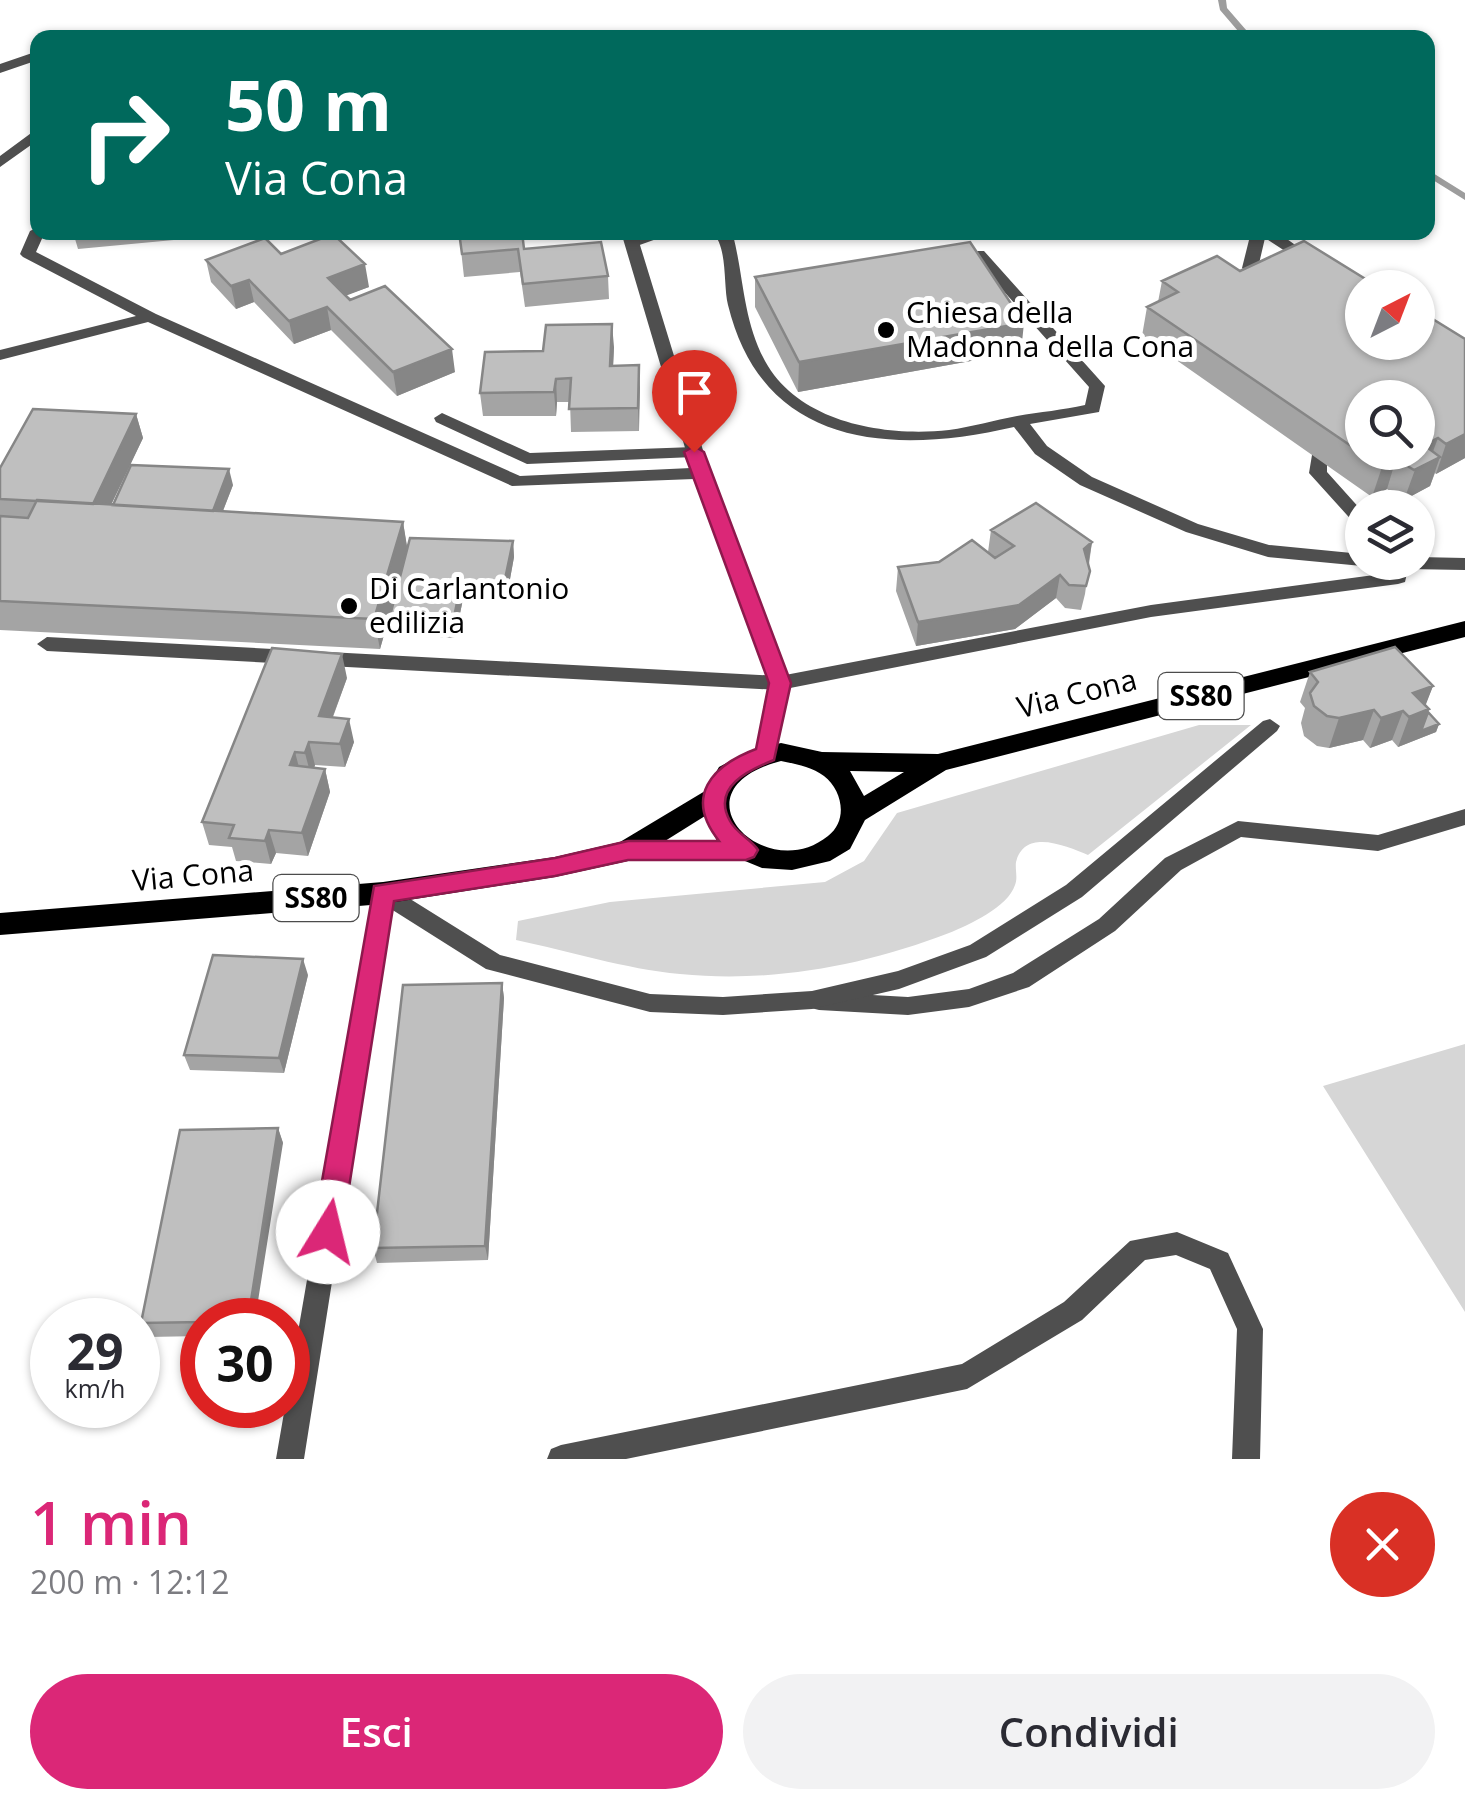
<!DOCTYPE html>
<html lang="it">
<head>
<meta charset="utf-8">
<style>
  :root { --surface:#fff; --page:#f2f2f3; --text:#2b2b33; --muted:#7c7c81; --accent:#db2777 }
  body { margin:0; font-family:"Open Sans",sans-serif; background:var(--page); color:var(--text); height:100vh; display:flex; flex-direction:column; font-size:38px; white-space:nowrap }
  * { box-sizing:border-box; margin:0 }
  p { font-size:32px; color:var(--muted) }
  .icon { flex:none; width:55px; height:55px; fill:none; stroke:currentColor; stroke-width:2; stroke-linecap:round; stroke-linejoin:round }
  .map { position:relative; height:1459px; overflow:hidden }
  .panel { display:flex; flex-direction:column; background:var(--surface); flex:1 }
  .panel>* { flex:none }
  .banner { position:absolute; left:30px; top:30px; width:1405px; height:210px; border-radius:20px; box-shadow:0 2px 8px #0004; background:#00695c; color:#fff; overflow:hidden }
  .needle { width:65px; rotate:42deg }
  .controls { position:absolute; left:1345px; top:270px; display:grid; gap:20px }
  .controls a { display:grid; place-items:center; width:90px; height:90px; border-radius:50%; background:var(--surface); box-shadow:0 2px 8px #0004; font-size:50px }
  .speed { position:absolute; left:30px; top:1298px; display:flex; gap:20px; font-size:50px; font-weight:700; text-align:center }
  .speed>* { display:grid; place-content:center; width:130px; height:130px; border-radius:50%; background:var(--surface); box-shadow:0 2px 8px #0004; line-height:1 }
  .speed small { font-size:25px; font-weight:400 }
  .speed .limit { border:15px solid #d22; background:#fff; color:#111 }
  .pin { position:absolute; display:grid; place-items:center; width:85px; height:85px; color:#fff; margin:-102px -42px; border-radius:50% 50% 50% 0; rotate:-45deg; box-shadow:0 0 10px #0007 }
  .pin .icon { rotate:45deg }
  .me { position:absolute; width:110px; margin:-55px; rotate:9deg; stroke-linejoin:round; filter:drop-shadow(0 0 8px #0008) }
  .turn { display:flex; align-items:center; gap:35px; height:210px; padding:0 30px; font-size:45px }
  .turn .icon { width:130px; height:130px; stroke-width:2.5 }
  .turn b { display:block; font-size:70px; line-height:85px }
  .round { display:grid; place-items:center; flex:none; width:105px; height:105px; border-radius:52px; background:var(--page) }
  .head { display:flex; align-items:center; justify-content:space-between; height:170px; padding:0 30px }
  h1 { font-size:60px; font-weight:600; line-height:75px; color:var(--accent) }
  .button { display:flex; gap:20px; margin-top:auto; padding:20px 30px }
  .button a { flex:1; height:115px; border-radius:60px; background:var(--accent); color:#fff; font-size:40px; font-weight:600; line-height:115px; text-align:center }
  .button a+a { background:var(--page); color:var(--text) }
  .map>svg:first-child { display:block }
  .green { fill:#d6d6d6 }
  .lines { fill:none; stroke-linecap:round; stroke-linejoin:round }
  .stream { fill:#9d9d9d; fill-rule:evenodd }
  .lane { fill:#4f4f4f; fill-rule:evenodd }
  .street { fill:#4f4f4f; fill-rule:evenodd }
  .primary { fill:#000; fill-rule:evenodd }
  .wall { fill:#a4a4a4 }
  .shaded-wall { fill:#868686 }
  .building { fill:#bfbfbf; stroke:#868686; stroke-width:2.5; fill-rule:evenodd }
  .route { fill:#db2777; stroke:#8e194d; stroke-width:2.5 }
  .poi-dot { fill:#000; stroke:#fff; stroke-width:4 }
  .labels { text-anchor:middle; stroke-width:10; stroke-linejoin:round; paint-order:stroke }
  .shield { fill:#fff; stroke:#4c4c4c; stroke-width:2.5 }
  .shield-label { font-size:28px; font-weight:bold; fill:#000 }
  .poi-label { font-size:30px; fill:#000; stroke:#fff; text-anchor:start }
  .street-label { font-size:30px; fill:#000; stroke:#fff }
</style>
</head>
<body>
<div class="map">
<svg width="1465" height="1459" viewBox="0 0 1465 1459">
  <rect width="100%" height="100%" fill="#fff"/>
  <path class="green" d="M1199 725H1251L1088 855C1068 847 1025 827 1016 862 1015 869 1018 878 1015 885 1008 907 969 925 949 933 863 966 772 983 680 974 625 969 569 951 516 940L518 921 610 902 825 882 864 861 897 813Z
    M1465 1044V1312L1323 1086Z"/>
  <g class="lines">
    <path class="stream" d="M1218 0H1226L1227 8 1253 38H1244L1220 10Z
      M1428 170 1465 193V200L1428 177Z"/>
    <path class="lane" d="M651 232H676L634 247 626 242Z
      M712 232 733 235C744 278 743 320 765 361 799 423 885 437 949 430 972 427 994 420 1017 416 1040 412 1063 410 1085 405L1089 387 975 259 952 261 944 256 952 251H984L1105 386 1099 412 1030 424 1047 446 1092 477 1198 524 1269 545 1362 554V562H1370L1362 566 1268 557 1186 532 1080 485 1035 454 1014 427C893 455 763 449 728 305 723 285 728 246 712 232Z
      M1251 232H1277L1318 261 1315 264H1305L1265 238 1258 268 1255 271H1245L1242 268Z
      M442 413 530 453 694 447 703 452 694 457 527 464 436 422 434 418Z
      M1339 445 1348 450 1327 462V472L1362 511V527L1356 525 1309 473 1312 455Z
      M1418 557 1465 558V570L1408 569 1405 582 1398 584 1151 617 780 690 47 651 37 644 47 637 780 676 1151 605 1389 573 1391 562H1418Z
      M1465 809V825L1378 851 1241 837 1181 870 1115 931 1029 987 969 1007 908 1015 819 1010 811 1008 808 1001 811 994 819 992 908 997 969 989 1013 973 1099 919 1165 858 1238 821 1378 835Z
      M1177 1232 1228 1253 1263 1329 1260 1459H1232L1237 1329 1210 1269 1176 1255 1145 1260 1082 1320 967 1389 626 1459H547L551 1449 561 1445 962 1364 1064 1302 1130 1241Z"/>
    <path class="street" d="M38 51V60L0 73V64Z
      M38 128V140L0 167V156Z
      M38 227V232H45L36 252 156 314 520 476 691 468 621 232H636L710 473 790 683 773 759 766 761 756 754 770 683 694 479 512 486 148 322 0 360V350L136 316 23 257 20 254 30 231Z
      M1270 719 1280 726 1277 731 1082 897 986 957 899 989 812 1009 723 1015 650 1012 486 969 391 909 304 1459H276L375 887 383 884 391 887 500 955 650 994 723 997 812 991 898 971 970 945 1066 885 1263 721Z"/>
    <path class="primary" d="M1465 621V637L946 770 865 820 850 849 830 861 792 870 762 868 745 861H628L555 877 383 904 0 935V913L383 882 555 857 620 842 705 791 719 767 749 751 781 743 822 752 938 754ZM781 761C796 764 812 767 824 776 843 791 848 821 828 836 765 887 669 790 781 761ZM850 771 904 772 864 796ZM705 816 717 841H665Z"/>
  </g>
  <path class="wall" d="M73 232H258L78 249Z
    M459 232 524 249 608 276 609 299 525 307 520 272 464 277Z
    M281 254 369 287 346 295 455 372 397 396 331 330 294 344 254 302 236 309 211 282 206 260Z
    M1240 271 1465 339V458L1436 474 1435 473 1430 486 1404 500 1387 489 1372 497 1142 336 1147 307 1158 302 1162 281Z
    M755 277 1021 352 798 392 755 307Z
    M614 347 613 366 639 365V431L571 432 570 402H557L556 416H483L480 393 543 351Z
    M136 414 143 438 111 505 233 485 223 511 403 522 407 548 513 541 514 557 506 601 463 599 455 638 392 636 389 620 393 603 380 649 0 630V468Z
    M991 530 1092 542 1085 594 1081 610 1065 608 1056 598 1015 629 916 646 896 591 898 567 939 562 988 552Z
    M1310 672 1433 686 1425 705 1429 709 1428 712 1439 724 1436 732 1398 747 1392 740 1370 748 1363 740 1329 748 1317 746 1304 736 1301 723 1305 708 1300 702Z
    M347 678 333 717 354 742 345 767 315 765 314 768 325 769 330 792 308 856 276 853 271 864 236 861 232 847 209 845 202 822Z
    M308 975 284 1073 190 1070 184 1055Z
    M502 983 504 998 488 1260 377 1263 373 1248Z
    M278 1128 283 1143 202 1320V1336L148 1337 141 1323Z"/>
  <path class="shaded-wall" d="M365 264 369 287 332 301 328 278Z
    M249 280 254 302 236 309 231 286Z
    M327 307 331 330 294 344 289 321Z
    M1024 323 1021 352 798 392 799 362Z
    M612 324 614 347 612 389 610 366Z
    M452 349 455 372 397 396 393 372Z
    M639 365 640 388 639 431 638 408Z
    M556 379 557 402 556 416 554 392Z
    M136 414 143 438 100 528 92 504Z
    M1465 434V458L1436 474 1446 444Z
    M1438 438 1429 462 1440 457 1430 486 1404 500 1424 445Z
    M1396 459 1387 489 1372 497 1382 467Z
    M229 469 233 485 215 531 211 515Z
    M403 522 408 552 380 649 374 619Z
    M513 541 514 557 506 601 504 584Z
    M1092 542 1088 566 1084 549Z
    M1060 575 1056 598 1015 629 916 646 918 622Z
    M461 583 463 599 455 638 453 622Z
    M342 654 347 678 324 740 319 716Z
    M1433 686 1423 712 1429 709 1421 731 1439 724 1436 732 1398 747 1409 717 1413 693Z
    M1374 710 1363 740 1329 748 1339 718Z
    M1403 711 1392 740 1370 748 1381 718Z
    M349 719 354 742 345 767 340 744Z
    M309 742 315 765 311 776 305 753Z
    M295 752 301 775 290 765Z
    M325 769 330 792 308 856 302 833Z
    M269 830 276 853 271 864 265 841Z
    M303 959 308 975 284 1073 279 1058Z
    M502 983 504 998 488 1260 485 1246Z
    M278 1128 283 1143 255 1320H248Z"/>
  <path class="building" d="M459 232H522L524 249 601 242 608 276 523 284 518 249 462 254Z
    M333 234 365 264 328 278 350 300 385 286 452 349 393 372 327 307 289 321 249 280 231 286 206 260 265 238 281 254Z
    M1304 241 1380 288H1362V342H1418V310L1465 339V434L1446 444 1438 438 1424 445 1440 457 1414 470 1396 459 1382 467 1147 307 1178 292 1162 281 1217 256 1240 271ZM1362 398H1418V452H1362Z
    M970 242 1024 323 799 362 755 277Z
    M612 324 610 366 639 365 638 408 569 409 571 378 556 379 554 392 480 393 485 352 543 351 546 325Z
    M33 409 136 414 93 504 0 499V468Z
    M131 465 229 469 213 511 113 505Z
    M37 500 403 522 374 619 0 601V516L28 518Z
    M1036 503 1092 542 1084 549 1090 571 1086 586 1069 585 1060 575 1019 605 918 622 898 567 939 562 972 540 995 558 1014 546 991 530Z
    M410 538 513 541 504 584 461 583 453 622 389 620Z
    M1395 647 1433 686 1413 693 1429 709 1409 717 1403 711 1381 718 1374 710 1339 718 1327 716 1314 706 1310 693 1318 682 1310 672Z
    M272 648 342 654 319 716 349 719 340 744 309 742 305 753 295 752 290 765 325 769 302 833 269 830 265 841 229 838 234 825 202 822Z
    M1428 712 1439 724 1421 731Z
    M213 955 303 959 279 1058 184 1055Z
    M502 983 485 1246 373 1248 403 985Z
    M278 1128 248 1320H202V1322L141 1323 180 1130Z"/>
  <path class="route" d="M694 446 704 452 791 683 774 760C749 770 711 787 730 821 737 834 751 839 758 850L754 857 746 860H628L555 876 394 901 342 1232 338 1242 328 1245 317 1242 313 1232 374 886 555 858 628 841H719C684 797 711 766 756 749L769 683 684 452Z"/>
  <g class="poi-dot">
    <circle cx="886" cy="330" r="10"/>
    <circle cx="349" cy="606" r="10"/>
  </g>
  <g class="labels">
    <g class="shield">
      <rect x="1158.5" y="673" width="85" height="46" rx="8"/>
      <rect x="273.5" y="875" width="85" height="46" rx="8"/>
    </g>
    <g class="shield-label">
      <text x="1201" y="706">SS80</text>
      <text x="316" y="908">SS80</text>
    </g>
    <g class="poi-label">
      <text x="906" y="323">Chiesa della<tspan x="906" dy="34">Madonna della Cona</tspan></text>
      <text x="369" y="599">Di Carlantonio<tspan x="369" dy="34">edilizia</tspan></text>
    </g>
    <g class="street-label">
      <text transform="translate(1077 694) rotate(-14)" y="10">Via Cona</text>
      <text transform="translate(193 876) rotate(-5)" y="10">Via Cona</text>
    </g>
  </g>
</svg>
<div class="controls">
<a><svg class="needle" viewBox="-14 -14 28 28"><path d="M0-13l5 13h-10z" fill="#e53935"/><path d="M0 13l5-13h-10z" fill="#7c7c81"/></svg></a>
<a><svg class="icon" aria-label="search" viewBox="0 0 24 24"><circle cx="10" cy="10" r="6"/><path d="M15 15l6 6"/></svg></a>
<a><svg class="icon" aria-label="layers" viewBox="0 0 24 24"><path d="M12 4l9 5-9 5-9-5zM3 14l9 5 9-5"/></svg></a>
</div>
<div class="speed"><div>29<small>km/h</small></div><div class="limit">30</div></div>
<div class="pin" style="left:694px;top:452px;background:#d93025"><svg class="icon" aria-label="arrive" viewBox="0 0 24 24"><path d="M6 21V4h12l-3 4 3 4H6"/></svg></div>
<svg class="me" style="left:328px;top:1232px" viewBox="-20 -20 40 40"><circle r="19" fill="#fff"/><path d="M0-13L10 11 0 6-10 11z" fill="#db2777"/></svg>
<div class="banner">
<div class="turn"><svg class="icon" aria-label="right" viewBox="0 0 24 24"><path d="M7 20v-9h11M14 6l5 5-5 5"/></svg><div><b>50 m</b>Via Cona</div></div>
</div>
</div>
<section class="panel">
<div class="head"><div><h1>1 min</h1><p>200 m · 12:12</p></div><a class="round" style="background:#d93025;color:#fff"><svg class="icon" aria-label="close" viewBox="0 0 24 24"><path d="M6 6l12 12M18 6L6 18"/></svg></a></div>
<div class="button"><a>Esci</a><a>Condividi</a></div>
</section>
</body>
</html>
